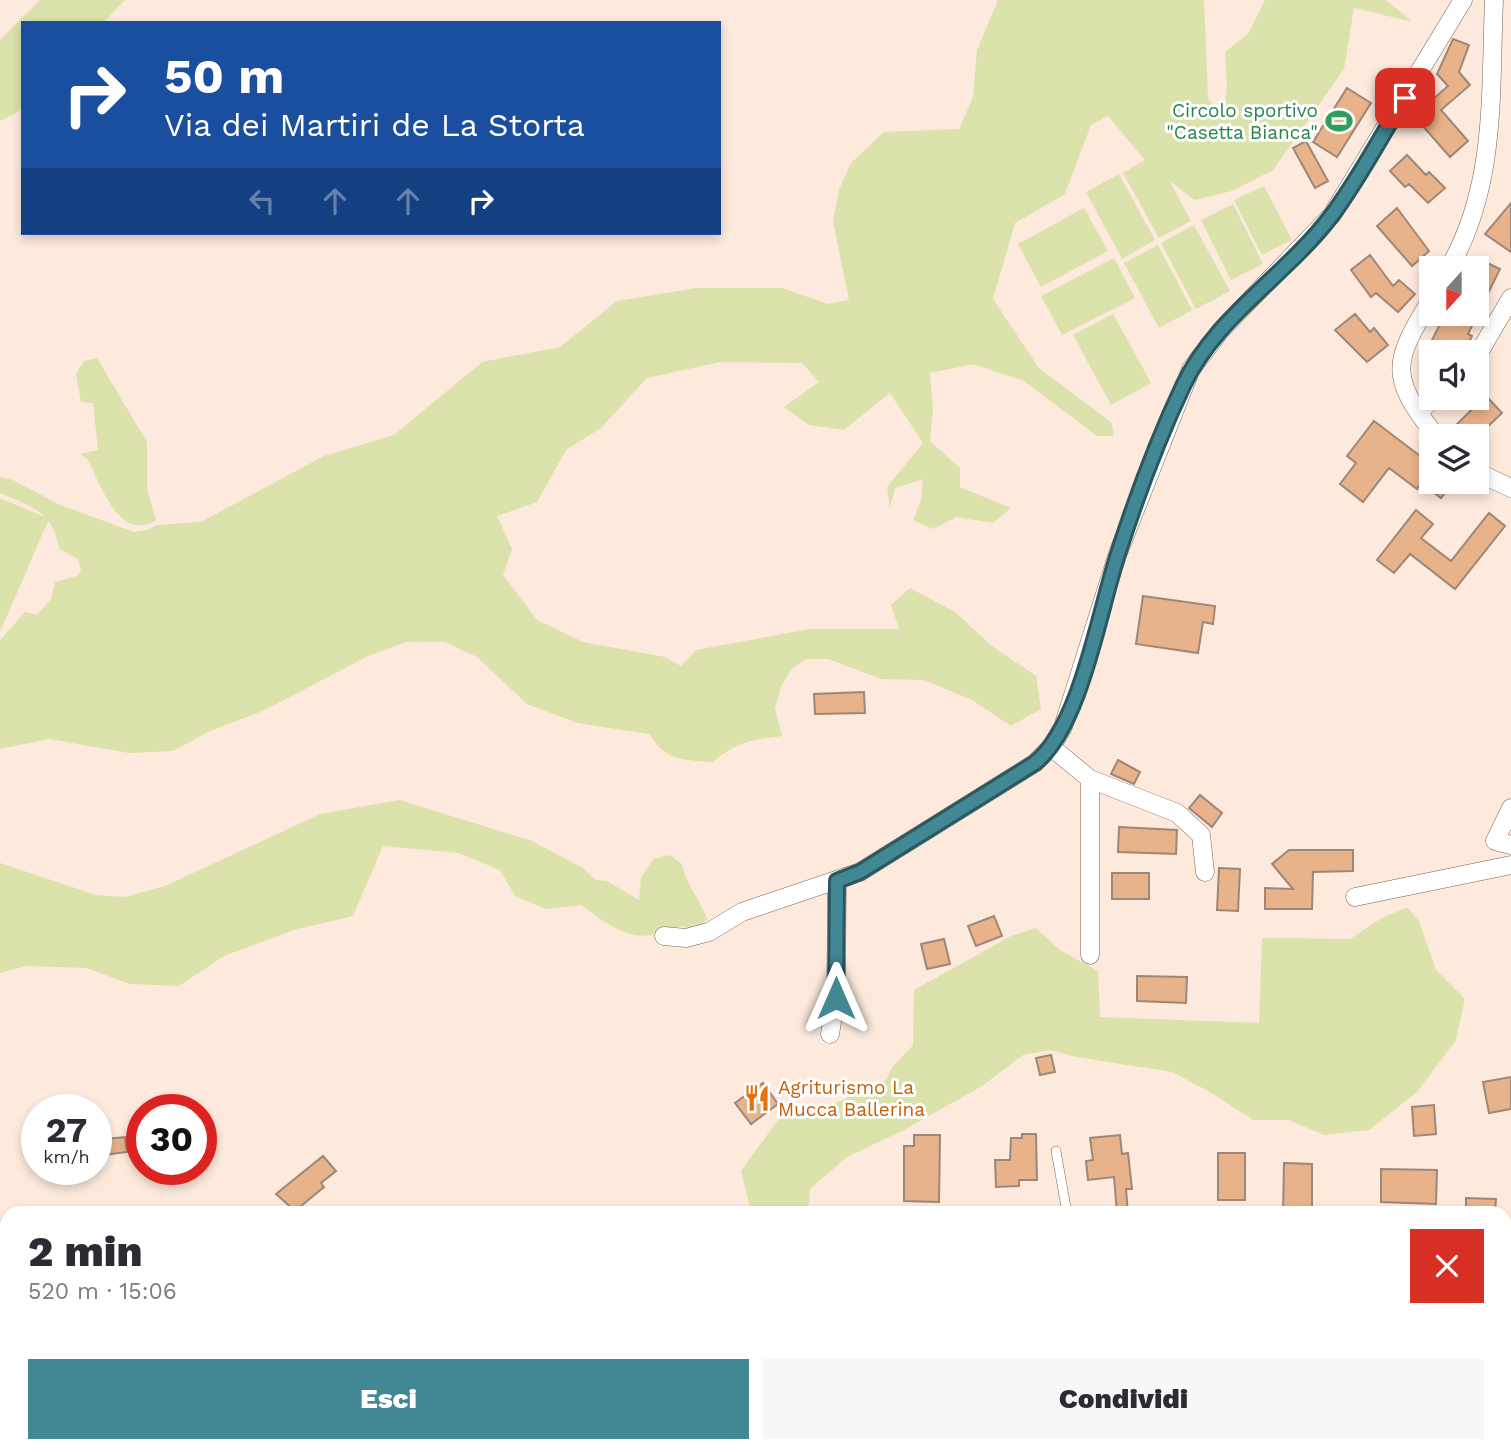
<!DOCTYPE html>
<html lang="it">
<head>
<meta charset="utf-8">
<style>
  :root { --surface:#fff; --page:#f7f7f7; --text:#2b2b33; --muted:#7c7c81; --accent:#428794 }
  body { margin:0; font-family:"Work Sans",sans-serif; background:var(--page); color:var(--text); height:100vh; display:flex; flex-direction:column; font-size:26px; white-space:nowrap }
  * { box-sizing:border-box; margin:0 }
  p { font-size:23px; color:var(--muted) }
  .icon { flex:none; width:38px; height:38px; fill:none; stroke:currentColor; stroke-width:2; stroke-linecap:round; stroke-linejoin:round }
  .map { position:relative; flex:1; overflow:hidden }
  .sheet { position:absolute; left:0px; top:1206px; width:1512px; height:247px; display:flex; flex-direction:column; background:var(--surface); border-radius:21px 21px 0 0; box-shadow:0 4px 10px #0003 }
  .sheet>* { flex:none }
  .banner { position:absolute; left:21px; top:21px; width:700px; height:214px; border-radius:0px; box-shadow:0 4px 10px #0003; background:#1a4fa0; color:#fff; overflow:hidden }
  .needle { width:46px; rotate:201deg }
  .fabs { position:absolute; left:1419px; top:256px; display:grid; gap:14px }
  .fabs a { display:grid; place-items:center; width:70px; height:70px; border-radius:0px; background:var(--surface); box-shadow:0 4px 10px #0003; font-size:35px }
  .speed { position:absolute; left:21px; top:1094px; display:flex; gap:14px; font-size:35px; font-weight:700; text-align:center }
  .speed>* { display:grid; place-content:center; width:91px; height:91px; border-radius:50%; background:var(--surface); box-shadow:0 4px 10px #0003; line-height:1 }
  .speed small { font-size:18px; font-weight:400 }
  .speed .limit { border:10px solid #d22; background:#fff; color:#111 }
  .pin { position:absolute; display:grid; place-items:center; width:60px; height:60px; color:#fff; margin:-30px; border-radius:14px; box-shadow:0 4px 10px #0006 }
  .me { position:absolute; width:77px; margin:-38px; rotate:0deg; stroke-linejoin:round; filter:drop-shadow(0 0 5px #0008) }
  .turn { display:flex; align-items:center; gap:24px; height:147px; padding:0 28px; font-size:32px }
  .turn .icon { width:91px; height:91px; stroke-width:2.5 }
  .turn b { display:block; font-size:49px; line-height:60px }
  .lanes { display:flex; align-items:center; height:66px; padding:0 28px; background:#0003; justify-content:center; gap:35px; direction:ltr }
  .lanes .off { opacity:.35 }
  .round { display:grid; place-items:center; flex:none; width:74px; height:74px; border-radius:0px; background:var(--page) }
  .headline { display:flex; align-items:center; justify-content:space-between; height:119px; padding:0 28px }
  h1 { font-size:42px; font-weight:800; line-height:52px }
  .cta { display:flex; gap:14px; margin-top:auto; padding:14px 28px }
  .cta a { flex:1; height:80px; border-radius:0px; background:var(--accent); color:#fff; font-size:28px; font-weight:800; line-height:80px; text-align:center }
  .cta a+a { background:var(--page); color:var(--text) }
  .map>svg:first-child { display:block }
  .green { fill:#dbe2ab }
  .building { fill:#e8b28a; stroke:#9d8778; stroke-width:2 }
  .lines { fill:none; stroke-linecap:round; stroke-linejoin:round }
  .lane-casing { stroke:#766254; stroke-width:10 }
  .street-casing { stroke:#766254; stroke-width:19 }
  .lane { stroke:#fff; stroke-width:9 }
  .street { stroke:#fff; stroke-width:18 }
  .route-casing { stroke:#2b5860; stroke-width:18 }
  .route { stroke:#428794; stroke-width:12 }
  .labels { text-anchor:middle; stroke-width:6; stroke-linejoin:round; paint-order:stroke }
  .leisure-label { font-size:19px; fill:#27864d; stroke:#fff; text-anchor:end }
  .food-label { font-size:19px; fill:#c56008; stroke:#fff; text-anchor:start }
</style>
</head>
<body>
<div class="map">
<svg width="1511" height="1452" viewBox="0 0 1511 1452">
  <rect width="100%" height="100%" fill="#fdeadd"/>
  <path class="green" d="M40 0H125L103 23H23V106L15 114 0 121V40Z
    M998 0H1204L1208 99 1224 117 1227 87 1225 52 1248 34 1265 0H1386L1413 22 1354 8 1344 69 1273 170 1232 191 1194 200 1170 181 1191 221 1159 238 1123 173 1145 160 1108 116 1091 125 1065 194 1015 223 993 299 1039 368 1111 422 1114 436H1097L1024 381 973 364 930 373 933 410 930 441 960 468V487L1011 508 993 523 956 517 933 529 913 520 921 501 923 479 895 488 890 508 887 487 923 443 890 393 844 430 809 425 784 407 819 382 802 363 720 362 647 378 601 428 566 450 537 502 497 516 512 549 503 575 537 620 583 642 665 657 681 666 696 650 810 629H899L891 605 910 588 955 612 992 646 1036 676 1041 709 1011 726 972 700 924 680 881 679 828 659H806L792 669 782 684 775 708 782 736C752 740 737 741 713 762 683 760 666 761 649 734L577 723 527 704 477 657 445 642H406L368 656 265 710 208 732 173 751 129 753 49 739 0 749V640L25 612 37 615 51 599 55 582 77 576 81 570 78 559 59 549C54 513 32 506 0 493V477L13 480 58 504 134 532 147 530 157 525 201 522 324 456 394 435 482 362 560 347 617 301 696 288H782L828 304 849 300 833 221 839 190 851 163 884 132 959 129 973 97 977 50Z
    M1119 174 1155 240 1122 259 1086 192Z
    M1264 186 1292 240 1262 255 1234 200Z
    M1233 204 1263 264 1231 280 1201 220Z
    M1084 208 1108 251 1041 287 1018 244Z
    M1194 225 1230 291 1196 309 1161 243Z
    M1158 245 1192 310 1159 328 1124 263Z
    M1114 258 1135 298 1062 335 1041 296Z
    M1113 314 1151 383 1111 405 1073 335Z
    M97 358 147 442V489L156 520C119 543 101 485 88 460L80 454 98 450 93 403 81 402 76 374 84 361Z
    M0 498 49 519 0 632Z
    M400 800 532 841 581 867 596 880 607 881 639 900 641 878 653 859 670 855 682 864C686 885 700 899 707 919L699 930C670 922 676 930 651 935 625 940 601 919 581 905L546 909 515 896 500 870 458 853 383 846 353 916 294 930 224 956 179 986 129 984 87 968 26 966 0 973V863L96 895 125 897 165 886 320 814Z
    M1407 907 1419 921 1436 970 1465 999 1456 1040 1417 1092 1369 1130 1324 1135 1289 1120H1253L1210 1092 1172 1072 1076 1057 1051 1050 1023 1055 982 1086 904 1130 847 1157 810 1189 808 1213 751 1212 741 1171 786 1109 816 1112 886 1080 893 1066 913 1045 914 990 1011 936 1036 928 1060 950 1098 971 1100 1017 1259 1023 1262 938 1350 939 1380 919Z
    M511 1446H829L830 1452H509Z"/>
  <path class="building" d="M1453 39 1469 45 1459 72 1470 85 1441 110 1468 141 1450 157 1414 116 1448 86 1437 74Z
    M1347 88 1371 103 1337 157 1313 142Z
    M1306 141 1328 181 1315 188 1293 148Z
    M1407 155 1426 175 1429 172 1445 188 1428 203 1409 184 1405 187 1390 171Z
    M1511 203V252L1485 234Z
    M1397 208 1429 251 1412 266 1377 226Z
    M1370 255 1393 286 1399 280 1415 294 1398 312 1376 293 1371 297 1351 270Z
    M1483 261 1500 269 1468 334 1472 336 1464 352H1449L1431 342 1441 322 1447 325 1453 313H1477V274Z
    M1355 314 1370 332 1374 328 1388 345 1367 362 1335 330Z
    M1486 396 1502 413 1478 436H1468L1457 424Z
    M1374 421 1432 465V481H1454L1441 498 1421 483 1417 489 1389 468 1363 502 1340 484 1356 463 1347 456Z
    M1416 510 1433 524 1421 538 1451 561 1489 513 1505 526 1455 589 1410 554 1394 573 1377 560Z
    M1143 596 1215 606 1213 624 1203 622 1198 653 1136 644Z
    M864 692 865 713 815 714 814 694Z
    M1118 760 1140 772 1134 784 1111 774Z
    M1200 795 1222 813 1212 827 1189 808Z
    M1119 827 1177 830 1176 854 1118 852Z
    M1289 850H1353V871L1313 872 1312 909H1265V888L1293 889 1272 864Z
    M1219 868 1240 869 1238 911 1217 910Z
    M1112 873H1149V899H1112Z
    M994 916 1002 936 976 946 968 926Z
    M944 939 950 964 927 969 921 944Z
    M1137 976 1187 977 1186 1003 1137 1001Z
    M1051 1055 1055 1072 1040 1075 1036 1058Z
    M1511 1077V1109L1489 1113 1483 1082Z
    M763 1083 778 1104 751 1124 735 1103Z
    M1434 1105 1436 1134 1414 1136 1412 1107Z
    M1022 1134H1036L1037 1180H1019V1186L996 1187 995 1160H1010L1011 1138H1022Z
    M914 1135H940L939 1202 904 1201V1146H914Z
    M1120 1135 1122 1154 1128 1153 1132 1189H1126L1128 1213H1117L1114 1177 1088 1180 1086 1161 1093 1160 1090 1138Z
    M125 1137 127 1152 96 1156V1140Z
    M1218 1153H1245V1200H1218Z
    M323 1156 336 1171 321 1183 324 1187 295 1211 276 1194Z
    M1284 1163 1312 1164V1213H1283Z
    M1381 1169 1437 1170 1436 1204 1381 1202Z
    M1466 1198 1496 1199 1495 1213H1466Z"/>
  <g class="lines">
    <defs>
      <path id="lane" d="M1056 1151 1067 1213"/>
      <path id="street" d="M1449 268C1497 185 1490 92 1494 0
        M1432 298C1394 361 1387 375 1436 436
        M1477 356 1511 298
        M1419 411 1436 397
        M1477 472 1511 488
        M1051 747 1090 779 1177 813 1201 835 1205 872
        M1511 808 1495 841 1511 845
        M1355 897 1511 865
        M664 936 686 938 709 932 742 912 860 872 1035 763 1051 747 1063 727 1118 553 1191 369 1221 330 1332 215 1463 0
        M1090 955V779
        M830 1034 836 998 837 881
        M0 1326 7 1325
        M1505 1398H1511"/>
    </defs>
    <use href="#lane" class="lane-casing"/>
    <use href="#street" class="street-casing"/>
    <use href="#lane" class="lane"/>
    <use href="#street" class="street"/>
  </g>
  <g class="lines">
    <defs>
      <path id="route" d="M836 998 837 881 860 872 1035 763C1081 726 1099 611 1118 554 1136 498 1158 439 1183 386 1215 317 1287 275 1332 215 1359 179 1381 136 1405 98"/>
    </defs>
    <use href="#route" class="route-casing"/>
    <use href="#route" class="route"/>
  </g>
  <defs>
    <symbol id="stadium-bare" viewBox="-9 -9 18 18"><path d="M0-5a6.5 5 0 1 0 0 10a6.5 5 0 1 0 0-10ZM-3.5-1.8h7v3.6h-7Z" fill="#2e9e5b" stroke="#fff" stroke-width="2.5" paint-order="stroke"/></symbol>
    <symbol id="restaurant-bare" viewBox="-9 -9 18 18"><path d="M-5-6h1v4h1v-4h1v4h1v-4h1v5L-1.5 .5V6h-2V.5L-5-1ZM5-6V6H3V1.5H1.5Q1.5-4 5-6Z" fill="#e8710a" stroke="#fff" stroke-width="2.5" paint-order="stroke"/></symbol>
  </defs>
  <g fill-rule="evenodd">
    <use href="#stadium-bare" x="1320" y="102" width="38" height="38"/>
    <use href="#restaurant-bare" x="738" y="1079" width="38" height="38"/>
  </g>
  <g class="labels">
    <g class="leisure-label">
      <text x="1318" y="117">Circolo sportivo<tspan x="1318" dy="22">"Casetta Bianca"</tspan></text>
    </g>
    <g class="food-label">
      <text x="778" y="1094">Agriturismo La<tspan x="778" dy="22">Mucca Ballerina</tspan></text>
    </g>
  </g>
</svg>
<div class="fabs">
<a><svg class="needle" viewBox="-14 -14 28 28"><path d="M0-13l5 13h-10z" fill="#e53935"/><path d="M0 13l5-13h-10z" fill="#7c7c81"/></svg></a>
<a><svg class="icon" aria-label="sound" viewBox="0 0 24 24"><path d="M4 9h4l5-4v14l-5-4H4zM17 9q2 3 0 6"/></svg></a>
<a><svg class="icon" aria-label="layers" viewBox="0 0 24 24"><path d="M12 4l9 5-9 5-9-5zM3 14l9 5 9-5"/></svg></a>
</div>
<div class="speed"><div>27<small>km/h</small></div><div class="limit">30</div></div>
<div class="pin" style="left:1405px;top:98px;background:#d93025"><svg class="icon" aria-label="arrive" viewBox="0 0 24 24"><path d="M6 21V4h12l-3 4 3 4H6"/></svg></div>
<svg class="me" style="left:836px;top:998px" viewBox="-20 -20 40 40"><path d="M0-17L14 15 0 8-14 15z" fill="#428794" stroke="#fff" stroke-width="4"/></svg>
<div class="banner">
<div class="turn"><svg class="icon" aria-label="right" viewBox="0 0 24 24"><path d="M7 20v-9h11M14 6l5 5-5 5"/></svg><div><b>50 m</b>Via dei Martiri de La Storta</div></div>
<div class="lanes"><svg class="icon off" aria-label="left" viewBox="0 0 24 24"><path d="M17 20v-9H6M10 6l-5 5 5 5"/></svg><svg class="icon off" aria-label="ahead" viewBox="0 0 24 24"><path d="M12 20V5M6 11l6-6 6 6"/></svg><svg class="icon off" aria-label="ahead" viewBox="0 0 24 24"><path d="M12 20V5M6 11l6-6 6 6"/></svg><svg class="icon" aria-label="right" viewBox="0 0 24 24"><path d="M7 20v-9h11M14 6l5 5-5 5"/></svg></div>
</div>
<section class="sheet">
<div class="headline"><div><h1>2 min</h1><p>520 m · 15:06</p></div><a class="round" style="background:#d93025;color:#fff"><svg class="icon" aria-label="close" viewBox="0 0 24 24"><path d="M6 6l12 12M18 6L6 18"/></svg></a></div>
<div class="cta"><a>Esci</a><a>Condividi</a></div>
</section>
</div>
</body>
</html>
